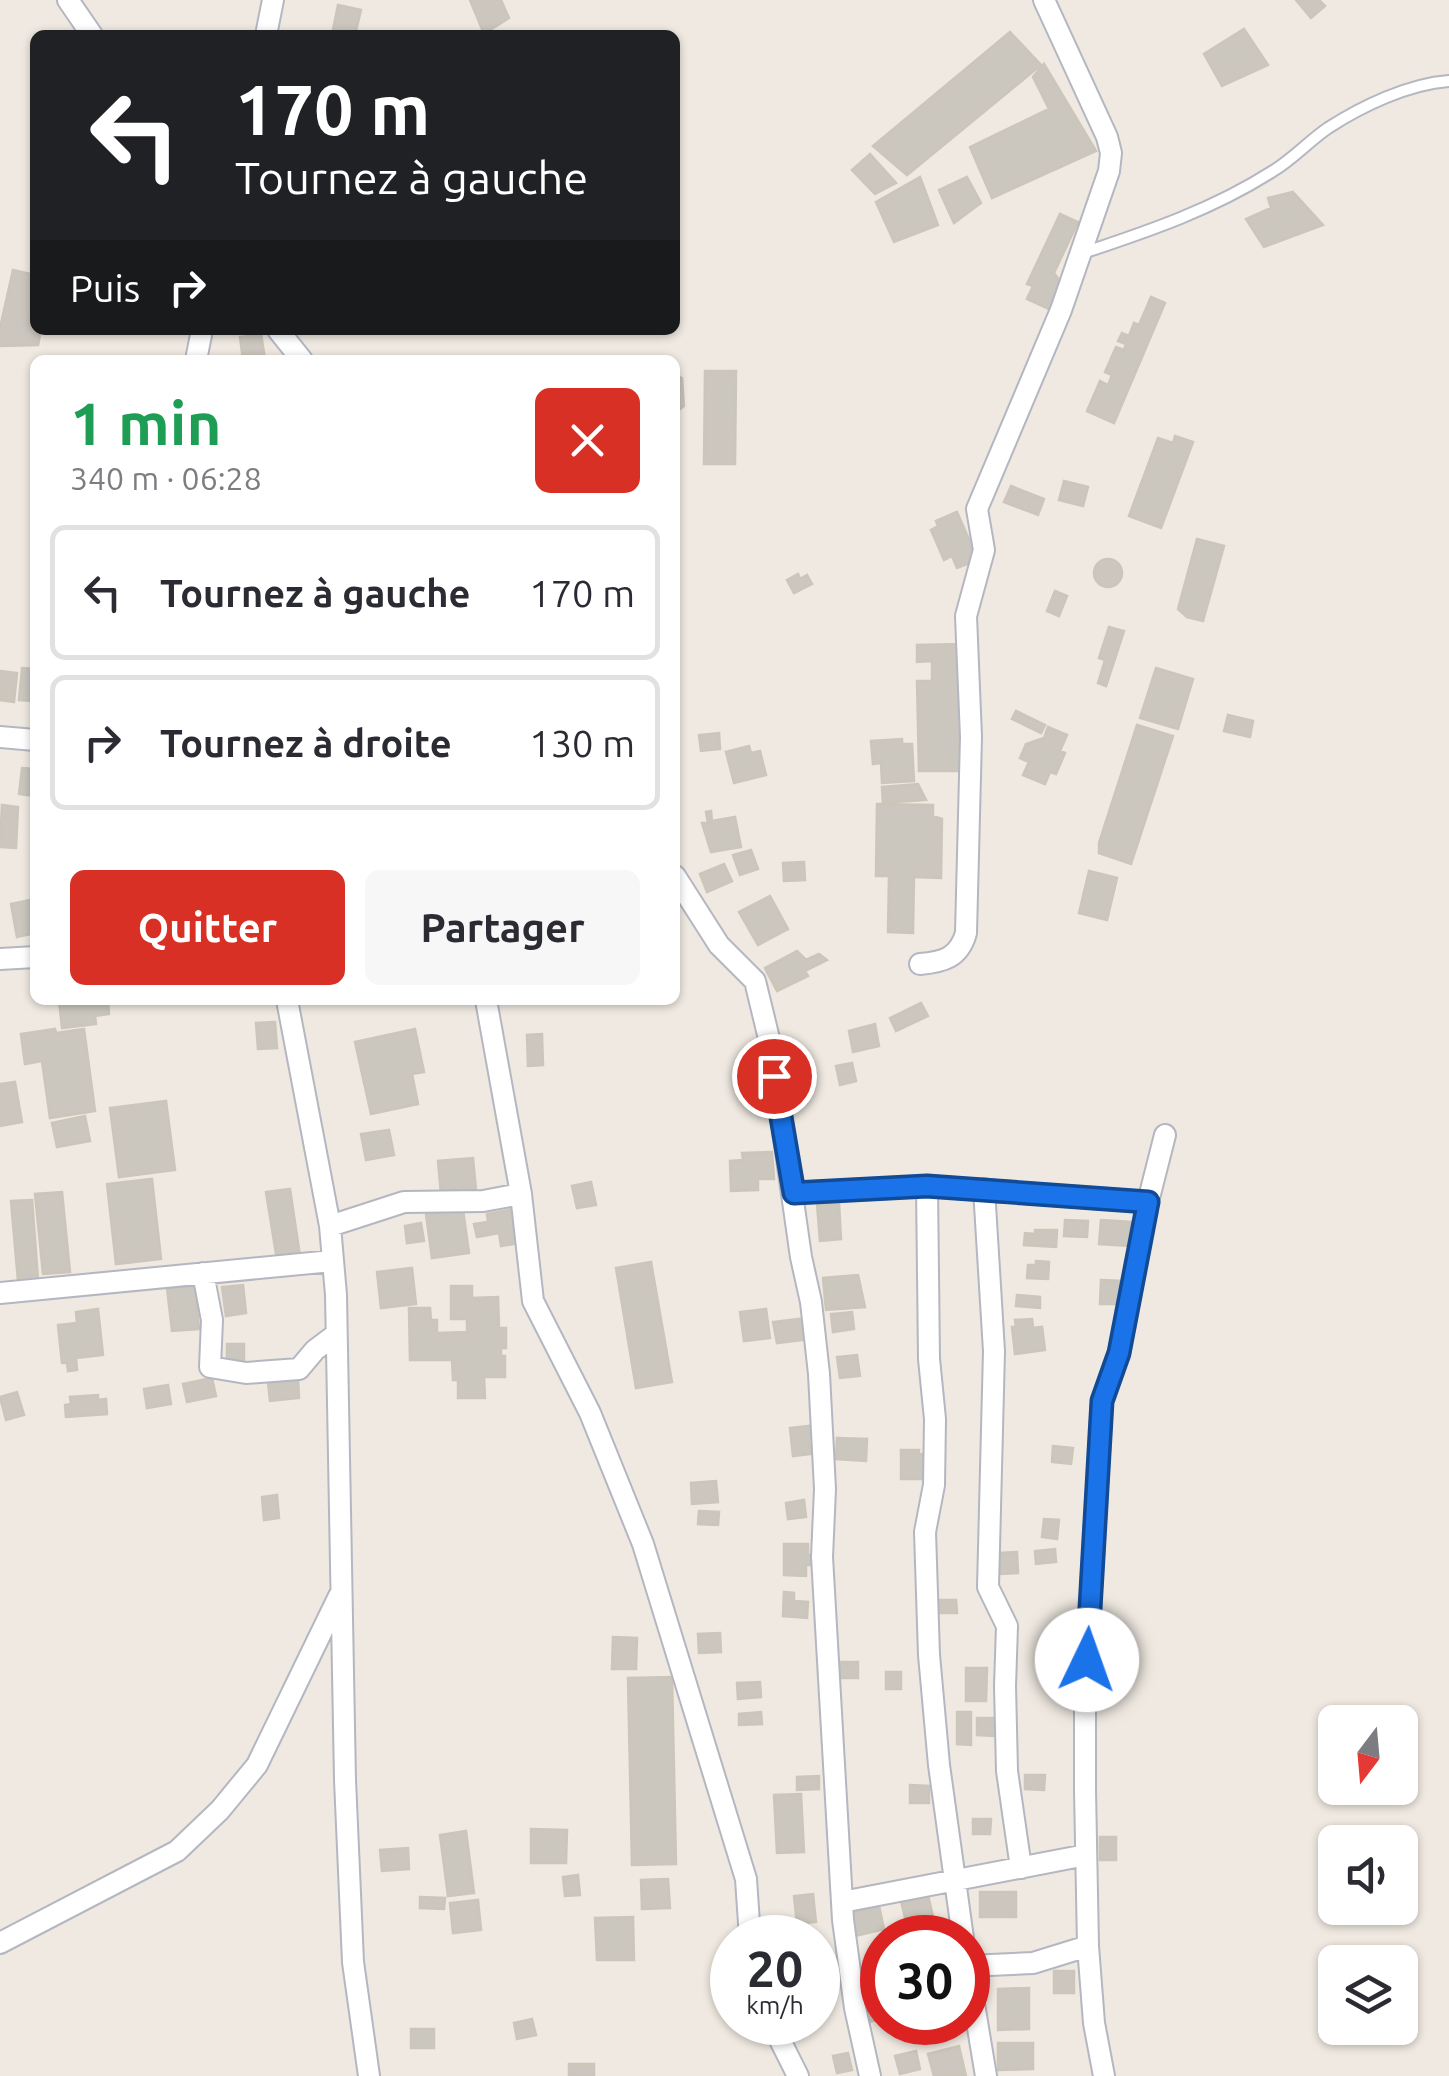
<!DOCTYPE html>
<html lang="fr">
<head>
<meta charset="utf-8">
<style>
  :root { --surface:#fff; --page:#f7f7f7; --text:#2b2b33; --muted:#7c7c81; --line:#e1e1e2; --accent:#d93025 }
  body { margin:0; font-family:Ubuntu,sans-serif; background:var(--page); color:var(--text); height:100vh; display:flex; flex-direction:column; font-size:38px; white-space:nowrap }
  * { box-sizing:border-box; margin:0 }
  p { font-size:32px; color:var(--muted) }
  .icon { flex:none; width:55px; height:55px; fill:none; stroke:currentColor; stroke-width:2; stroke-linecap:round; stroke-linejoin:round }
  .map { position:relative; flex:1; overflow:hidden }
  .panel { position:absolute; left:30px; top:355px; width:650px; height:650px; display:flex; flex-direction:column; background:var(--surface); border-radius:15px; box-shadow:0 2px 8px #0004 }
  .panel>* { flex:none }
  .banner { position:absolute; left:30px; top:30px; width:650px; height:305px; border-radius:15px; box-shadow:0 2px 8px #0004; background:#202124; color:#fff; overflow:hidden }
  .needle { width:65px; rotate:196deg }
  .fabs { position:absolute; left:1318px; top:1705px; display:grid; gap:20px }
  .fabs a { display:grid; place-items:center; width:100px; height:100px; border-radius:15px; background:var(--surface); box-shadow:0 2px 8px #0004; font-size:50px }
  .speed { position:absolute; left:710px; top:1915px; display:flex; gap:20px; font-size:50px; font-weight:700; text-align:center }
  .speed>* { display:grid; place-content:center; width:130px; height:130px; border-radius:50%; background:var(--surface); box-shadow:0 2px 8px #0004; line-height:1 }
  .speed small { font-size:25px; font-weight:400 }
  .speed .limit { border:15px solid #d22; background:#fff; color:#111 }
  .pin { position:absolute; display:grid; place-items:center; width:85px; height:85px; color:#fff; margin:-42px; border:5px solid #fff; border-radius:50%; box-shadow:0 2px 10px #0007 }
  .me { position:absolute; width:110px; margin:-55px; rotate:3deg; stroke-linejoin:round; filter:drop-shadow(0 0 8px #0008) }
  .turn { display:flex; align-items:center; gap:35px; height:210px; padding:0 40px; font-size:45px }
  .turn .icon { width:130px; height:130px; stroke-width:2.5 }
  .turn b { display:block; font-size:70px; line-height:85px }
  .then { display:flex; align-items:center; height:95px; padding:0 40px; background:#0003; gap:20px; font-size:38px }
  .round { display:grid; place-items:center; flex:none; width:105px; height:105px; border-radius:15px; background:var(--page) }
  .headline { display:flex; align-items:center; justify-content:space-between; height:170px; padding:0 40px }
  h1 { font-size:60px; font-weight:700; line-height:75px; color:#1e9e55 }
  .action { display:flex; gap:20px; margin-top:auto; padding:20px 40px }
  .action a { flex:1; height:115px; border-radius:15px; background:var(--accent); color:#fff; font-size:40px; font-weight:700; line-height:115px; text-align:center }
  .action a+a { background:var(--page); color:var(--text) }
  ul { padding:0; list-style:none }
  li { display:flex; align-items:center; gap:30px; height:135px; margin:0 20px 15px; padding:0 20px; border:5px solid var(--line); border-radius:15px }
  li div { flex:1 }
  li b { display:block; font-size:38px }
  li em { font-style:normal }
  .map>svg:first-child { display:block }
  .building { fill:#cbc7bf; stroke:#cbc5ba; stroke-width:2.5 }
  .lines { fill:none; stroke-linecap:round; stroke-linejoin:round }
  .service-casing { stroke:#b4b7c1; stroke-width:14 }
  .minor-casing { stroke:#b4b7c1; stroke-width:24 }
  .service { stroke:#fff; stroke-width:10 }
  .minor { stroke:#fff; stroke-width:20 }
  .route-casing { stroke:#114b97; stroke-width:25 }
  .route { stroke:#1a73e8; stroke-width:18 }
</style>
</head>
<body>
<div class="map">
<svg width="1449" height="2076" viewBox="0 0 1449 2076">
  <rect width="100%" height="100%" fill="#efe9e1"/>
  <path class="building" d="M470 0H501L509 18 484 34Z
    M1296 0H1319L1325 6 1311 18Z
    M338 5 361 10 355 35H332Z
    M1244 29 1268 65 1222 86 1204 54Z
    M1010 32 1041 65 907 175 873 146Z
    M1044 64 1096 151 992 198 970 147 1049 109 1033 77Z
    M870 154 896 183 875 194 852 170Z
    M920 177 938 225 894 242 876 202Z
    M967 177 981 203 954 223 939 190Z
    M1293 192 1323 225 1264 247 1246 219 1271 208 1268 198Z
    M1060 214 1078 222 1054 273 1063 285 1051 310 1027 299 1033 286 1027 284Z
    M13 270 35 275V330H41L38 345 0 346V328Z
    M1151 297 1165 303 1114 423 1087 411 1100 381 1108 385 1112 375 1105 372 1116 347 1124 350 1126 344 1118 341 1122 333 1129 336 1134 323 1139 325Z
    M261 334 265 359 243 360 240 337Z
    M705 371H736L735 464H704Z
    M675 375 682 378 684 406 675 413Z
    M1175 436 1193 442 1161 528 1129 516 1158 438 1173 443Z
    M1064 481 1088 487 1083 506 1059 500Z
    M1011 486 1044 499 1038 515 1004 502Z
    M957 512 978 560 957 568 952 556 944 560 931 530 938 526 936 521Z
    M1197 539 1224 546 1203 621 1187 617 1178 609Z
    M1094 573a14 14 0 1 1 28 0a14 14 0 1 1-28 0Z
    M798 574 800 579 807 575 812 584 794 593 787 580Z
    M1055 591 1067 596 1059 616 1047 611Z
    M1109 627 1124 631 1106 686 1098 683 1105 660 1099 658Z
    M961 644 963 771H919L917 681H932V661L917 662V645Z
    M22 668 35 669V701L19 700Z
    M1156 668 1193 679 1178 729 1140 718Z
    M0 671 17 673 14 702 0 700Z
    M1016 711 1045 725 1041 733 1012 719Z
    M1228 715 1253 721 1250 737 1224 731Z
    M1137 725 1173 736 1131 864 1099 853V843Z
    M1048 727 1067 735 1060 751 1065 753 1056 774 1050 772 1045 784 1023 775 1029 762 1020 758 1026 744 1044 738Z
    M719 733 720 749 701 751 699 735Z
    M902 739V744H912L914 781 882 783 881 763 873 764 871 741Z
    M749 746 751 753 760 751 766 775 734 783 726 752Z
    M22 768 35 769V796L19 794Z
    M918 784 926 800 883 803 882 787Z
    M877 804 933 805V816L942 819 941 878 914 877 913 933 888 932 889 876H876Z
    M2 805 18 807 16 848 0 847Z
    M711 811 712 821 735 817 741 847 711 852 702 823H708L706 812Z
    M751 850 758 869 740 875 733 855Z
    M804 862 805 880 784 881 783 863Z
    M724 864 732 881 707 892 700 874Z
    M1089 871 1117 878 1107 920 1079 913Z
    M770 896 788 929 758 945 739 912Z
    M35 899V933L17 937 11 904Z
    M797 951 806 960 819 954 827 960 805 971 808 976 777 991 765 968Z
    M59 1000H108L109 1014 95 1016 96 1024 62 1028Z
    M921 1003 928 1016 896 1031 890 1018Z
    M275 1022 277 1048 258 1049 256 1023Z
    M875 1024 879 1046 853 1052 849 1031Z
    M55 1029 56 1033 84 1029 95 1111 50 1118 42 1061 25 1064 21 1034Z
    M415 1029 424 1072 412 1074 418 1104 371 1114 355 1042Z
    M542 1034 543 1065 528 1066 527 1035Z
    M852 1063 856 1081 840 1085 836 1066Z
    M15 1082 22 1122 0 1126V1084Z
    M166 1101 175 1170 119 1177 110 1108Z
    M85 1116 90 1141 57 1147 52 1123Z
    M389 1130 394 1155 366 1160 361 1134Z
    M772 1152 774 1179H758V1190L731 1191 730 1161 743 1160 742 1153Z
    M473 1158 476 1190 441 1194 438 1161Z
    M152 1179 161 1259 116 1264 107 1184Z
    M591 1182 596 1205 577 1208 572 1186Z
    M290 1189 300 1256 277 1260 266 1192Z
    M62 1192 70 1272 43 1274 35 1194Z
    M32 1200 38 1279 18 1281 11 1201Z
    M839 1203 841 1239 820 1241 817 1204Z
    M514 1209 520 1243 501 1246 499 1233 477 1237 474 1224 488 1222 487 1214Z
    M463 1210 469 1253 432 1258 426 1214Z
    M1065 1220 1088 1221 1087 1237 1064 1236Z
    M1101 1220 1131 1222 1130 1246 1099 1244Z
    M421 1223 424 1241 407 1243 405 1226Z
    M1035 1230H1057L1056 1247 1024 1245 1025 1233 1035 1234Z
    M1036 1261 1049 1262 1048 1279 1027 1278 1028 1265H1036Z
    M651 1262 672 1382 636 1388 616 1268Z
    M412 1268 416 1304 381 1308 377 1272Z
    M858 1275 865 1307 826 1310 823 1278Z
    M1101 1280 1123 1281 1122 1304H1100Z
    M243 1285 246 1313 226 1316 222 1287Z
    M195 1286 199 1329 172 1331 167 1288Z
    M451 1286H472V1298L498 1297 499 1328H506V1348H501V1356H505V1377H484L485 1398H458V1380H453L452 1360H410L409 1308H430L431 1320H437V1333L467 1332V1319H451Z
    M1017 1295 1040 1297V1308L1016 1306Z
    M98 1309 103 1355 76 1358 77 1370 68 1371 67 1363H62L58 1325 77 1323 76 1312Z
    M766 1309 770 1338 744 1341 740 1312Z
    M852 1312 854 1329 833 1332 831 1314Z
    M807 1318 811 1339 777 1343 773 1322Z
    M1032 1319 1033 1328 1042 1327 1045 1350 1015 1354 1012 1327H1016L1015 1320Z
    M227 1344H244V1360H227Z
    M857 1355 860 1376 840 1378 837 1357Z
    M212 1378 216 1396 187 1402 183 1384Z
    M298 1379 299 1398 270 1401 268 1382Z
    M168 1385 171 1404 147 1408 144 1389Z
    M17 1392 24 1415 6 1420 0 1397Z
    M98 1395V1400L106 1399 107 1414 66 1417 65 1405 71 1404 70 1397Z
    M817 1425 818 1438 809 1440 811 1454 793 1456 790 1428Z
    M837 1438 867 1439 866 1461 836 1459Z
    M1053 1446 1073 1448 1071 1464 1052 1462Z
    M901 1450H919L918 1454H928V1479H901Z
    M716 1481 718 1502 692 1504 691 1483Z
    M277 1495 279 1518 264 1520 262 1497Z
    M804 1500 806 1517 788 1519 786 1503Z
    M699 1511 719 1512 718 1525 698 1524Z
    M1044 1519 1059 1520 1057 1539 1042 1537Z
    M784 1544H808V1555H815V1565H806V1576L784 1575Z
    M1055 1549 1056 1562 1036 1564 1035 1551Z
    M1017 1552 1018 1573 1000 1574 999 1553Z
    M784 1592 794 1593V1601L808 1602 807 1618 783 1616Z
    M936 1600H956L957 1613H936Z
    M720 1633 721 1652 699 1653 698 1634Z
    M613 1637 637 1638 636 1669H612Z
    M840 1662H858V1678H840Z
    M966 1668H987L986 1701H966Z
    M886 1672H901V1689H886Z
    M672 1677 676 1864 632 1865 628 1678Z
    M760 1682 761 1697 738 1699 737 1683Z
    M761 1712 762 1724 739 1725V1714Z
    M957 1712H971V1745L957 1744Z
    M977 1718H995V1736L977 1735Z
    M1025 1775H1045L1044 1790 1025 1789Z
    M819 1776V1789L797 1790V1777Z
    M910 1785 929 1786V1803H910Z
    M801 1794 804 1852 777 1853 774 1795Z
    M973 1819H991L990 1834H973Z
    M531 1829 567 1830 566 1863H531Z
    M466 1831 474 1893 448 1896 440 1835Z
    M1100 1837H1116V1860H1100Z
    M408 1848 409 1869 382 1871 380 1850Z
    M578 1875 580 1895 565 1896 563 1877Z
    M668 1879 670 1908 642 1909 641 1880Z
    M980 1892H1016V1917H980Z
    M813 1894 816 1922 797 1924 794 1896Z
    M928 1895 938 1938H910L901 1901Z
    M420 1897 445 1898 444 1909 420 1908Z
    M478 1900 481 1930 453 1933 450 1903Z
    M879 1906 884 1929 855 1936 849 1913Z
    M633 1917 634 1960H597L595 1918Z
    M1054 1971H1074V1993H1054Z
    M882 1972V2019L868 2022 858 1978Z
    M1029 1988V2029L998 2030V1989Z
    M532 2019 536 2035 517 2039 514 2023Z
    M411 2029H434V2048H411Z
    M998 2043H1033V2069L998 2070Z
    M959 2046 966 2076H934L928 2054Z
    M916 2051 920 2069 900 2074 895 2056Z
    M848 2053 852 2070 837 2073 833 2056Z
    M569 2064H594V2076H569Z"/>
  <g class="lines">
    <defs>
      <path id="service" d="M1083 253C1149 231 1214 209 1273 171 1293 159 1309 141 1328 128 1362 106 1408 84 1449 81"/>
      <path id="minor" d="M68 0 92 35
        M266 35 273 0
        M278 330 302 360
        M196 360 202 330
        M0 737 35 740
        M675 876 719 945 755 981 771 1047 801 1257 811 1302 819 1374 825 1489 822 1557 843 1920 855 2008 870 2076
        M0 959 35 957
        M920 964C943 962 959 958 966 933L971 737 966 616 984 550 977 509 1061 310 1109 171 1111 153 1107 137 1044 0
        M287 1000 330 1226 336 1295 345 1780 353 1962 369 2076
        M486 1000 521 1194 533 1301 590 1413 643 1544 746 1879 750 1938
        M927 1186 929 1359 935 1419 934 1485 925 1532 929 1655 939 1765 963 1938
        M984 1189 994 1351 988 1587 1007 1626 1005 1686 1007 1771 1021 1868
        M794 1193 927 1186 1148 1202
        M330 1226 404 1202 483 1201 521 1194
        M203 1273 212 1320 210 1367 246 1373 299 1369 315 1350 335 1335
        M0 1293 332 1261
        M842 1902 1086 1855
        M0 1943 177 1851 220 1810 257 1765 339 1596
        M968 1966 1033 1963 1088 1946
        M968 1968 986 2076
        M771 2022 798 2076
        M1104 2076 1094 2023 1088 1946 1085 1790V1697L1102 1401 1119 1353 1148 1202 1165 1135"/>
    </defs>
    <use href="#service" class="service-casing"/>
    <use href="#minor" class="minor-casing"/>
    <use href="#service" class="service"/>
    <use href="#minor" class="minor"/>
  </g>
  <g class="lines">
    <defs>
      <path id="route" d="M774 1076 794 1193 927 1186 1148 1202 1119 1353 1102 1401 1087 1660"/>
    </defs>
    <use href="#route" class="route-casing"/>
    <use href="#route" class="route"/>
  </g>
</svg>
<div class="fabs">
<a><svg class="needle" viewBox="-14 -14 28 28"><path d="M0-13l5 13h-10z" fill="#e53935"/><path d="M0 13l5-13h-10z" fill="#7c7c81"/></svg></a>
<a><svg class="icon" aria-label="sound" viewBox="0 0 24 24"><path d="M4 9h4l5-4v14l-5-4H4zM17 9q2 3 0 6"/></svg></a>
<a><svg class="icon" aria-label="layers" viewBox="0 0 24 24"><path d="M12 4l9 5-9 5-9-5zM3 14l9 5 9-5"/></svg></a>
</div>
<div class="speed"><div>20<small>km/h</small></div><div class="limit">30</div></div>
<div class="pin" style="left:774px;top:1076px;background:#d93025"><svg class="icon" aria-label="arrive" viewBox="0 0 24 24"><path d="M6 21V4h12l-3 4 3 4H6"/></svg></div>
<svg class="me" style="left:1087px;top:1660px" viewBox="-20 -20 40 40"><circle r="19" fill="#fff"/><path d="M0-13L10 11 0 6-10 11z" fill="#1a73e8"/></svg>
<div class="banner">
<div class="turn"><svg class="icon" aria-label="left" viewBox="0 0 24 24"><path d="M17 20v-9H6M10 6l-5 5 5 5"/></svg><div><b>170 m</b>Tournez à gauche</div></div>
<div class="then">Puis<svg class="icon" aria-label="right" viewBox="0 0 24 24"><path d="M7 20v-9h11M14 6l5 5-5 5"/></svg></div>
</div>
<section class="panel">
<div class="headline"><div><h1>1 min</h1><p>340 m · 06:28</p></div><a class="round" style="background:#d93025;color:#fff"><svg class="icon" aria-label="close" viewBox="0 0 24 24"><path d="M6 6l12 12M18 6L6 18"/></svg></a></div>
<ul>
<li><svg class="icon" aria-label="left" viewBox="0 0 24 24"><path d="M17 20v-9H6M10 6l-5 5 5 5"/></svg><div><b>Tournez à gauche</b></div><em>170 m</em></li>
<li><svg class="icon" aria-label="right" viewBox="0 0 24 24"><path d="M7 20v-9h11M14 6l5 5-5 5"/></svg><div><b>Tournez à droite</b></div><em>130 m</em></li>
</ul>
<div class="action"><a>Quitter</a><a>Partager</a></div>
</section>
</div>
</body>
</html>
